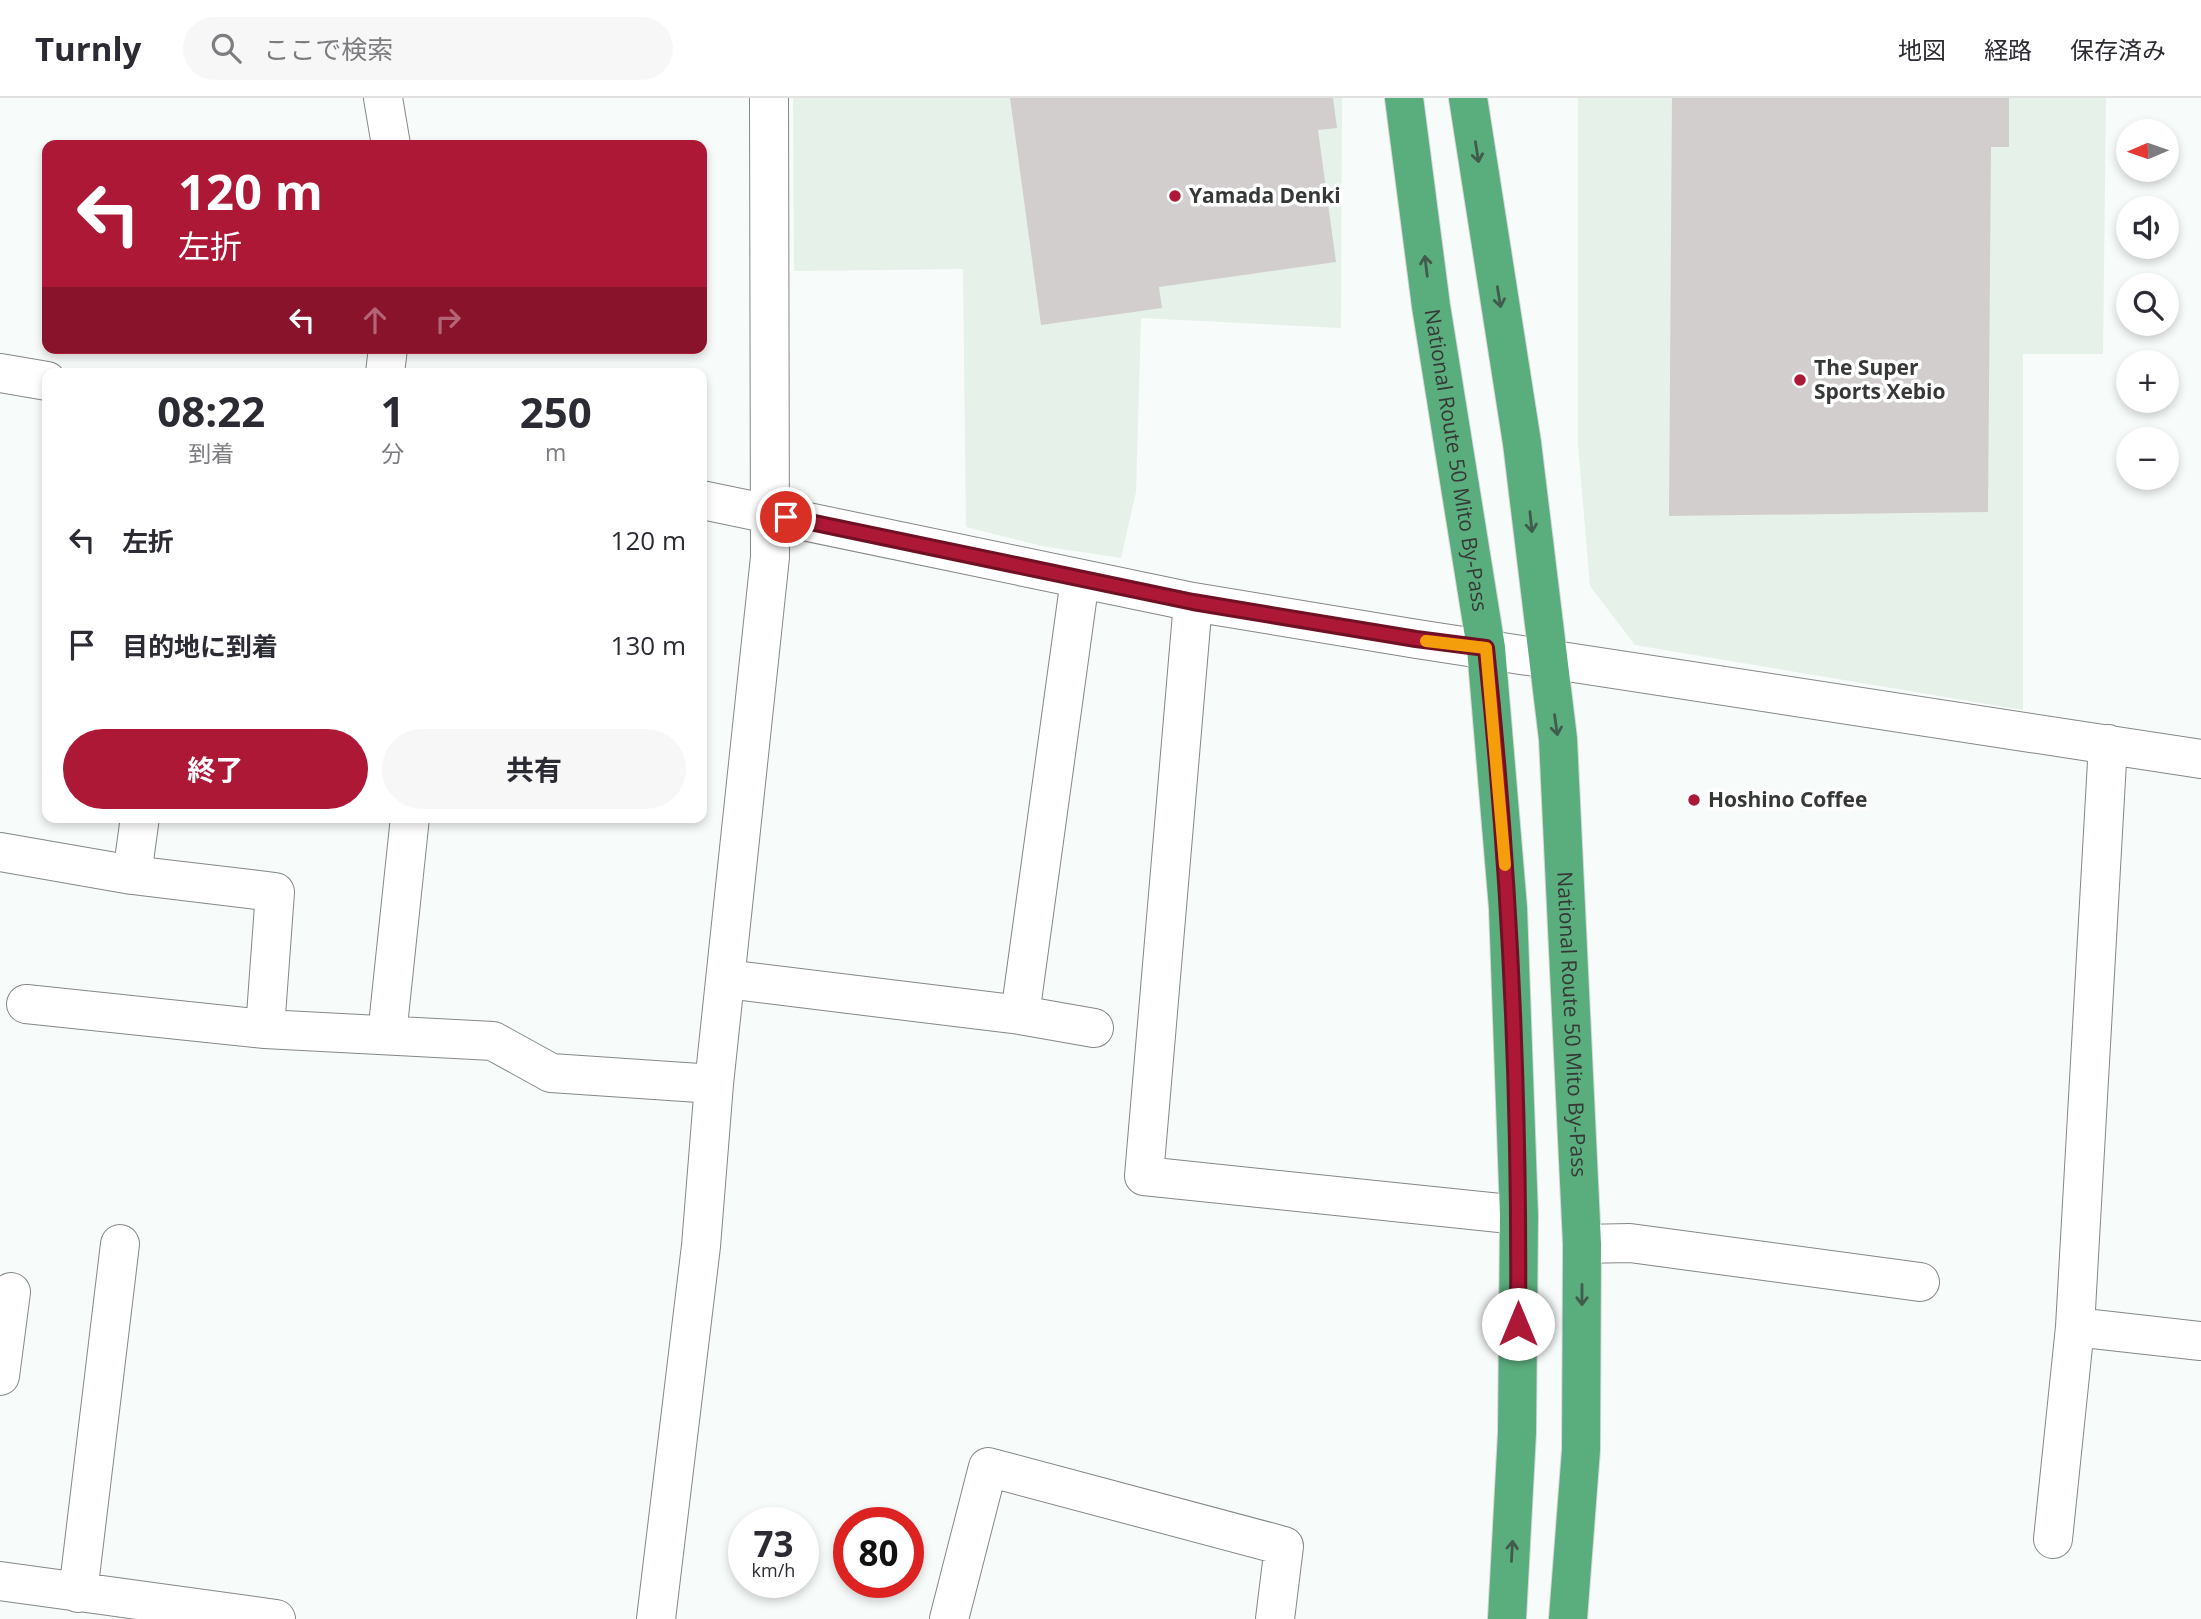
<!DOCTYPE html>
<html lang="ja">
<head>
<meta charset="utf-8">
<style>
  :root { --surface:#fff; --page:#f7f7f7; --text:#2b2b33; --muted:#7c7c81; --line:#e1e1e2; --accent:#ad1837 }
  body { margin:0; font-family:"Open Sans","Noto Sans JP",sans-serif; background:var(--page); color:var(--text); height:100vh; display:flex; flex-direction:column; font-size:26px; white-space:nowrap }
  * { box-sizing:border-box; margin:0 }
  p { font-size:23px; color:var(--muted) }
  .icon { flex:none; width:38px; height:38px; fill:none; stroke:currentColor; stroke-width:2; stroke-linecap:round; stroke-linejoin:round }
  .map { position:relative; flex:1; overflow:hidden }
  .panel { position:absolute; left:42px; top:270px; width:665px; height:455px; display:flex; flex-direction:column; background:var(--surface); border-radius:14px; box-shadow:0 4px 10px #0003 }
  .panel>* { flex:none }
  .hud { position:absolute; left:42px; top:42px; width:665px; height:214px; border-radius:14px; box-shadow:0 4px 10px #0003; background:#ad1837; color:#fff; overflow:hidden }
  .needle { width:46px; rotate:268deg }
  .buttons { position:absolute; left:2116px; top:21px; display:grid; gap:14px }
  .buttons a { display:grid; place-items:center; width:63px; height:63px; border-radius:50%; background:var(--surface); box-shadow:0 4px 10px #0003; font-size:35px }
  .speed { position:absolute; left:728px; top:1409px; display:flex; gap:14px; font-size:35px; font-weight:700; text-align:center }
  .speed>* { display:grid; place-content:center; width:91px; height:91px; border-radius:50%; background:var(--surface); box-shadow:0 4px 10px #0003; line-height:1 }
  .speed small { font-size:18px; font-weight:400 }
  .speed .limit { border:10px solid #d22; background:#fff; color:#111 }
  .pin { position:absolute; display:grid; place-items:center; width:60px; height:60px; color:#fff; margin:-30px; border:4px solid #fff; border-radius:50%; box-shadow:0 2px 7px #0007 }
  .me { position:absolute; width:77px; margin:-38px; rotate:0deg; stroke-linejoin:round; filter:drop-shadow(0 0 5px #0008) }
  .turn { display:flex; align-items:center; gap:24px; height:147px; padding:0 21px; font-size:32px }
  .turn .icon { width:91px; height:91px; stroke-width:2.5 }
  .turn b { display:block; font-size:49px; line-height:60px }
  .lanes { display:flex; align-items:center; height:66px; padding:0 21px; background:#0003; justify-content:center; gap:35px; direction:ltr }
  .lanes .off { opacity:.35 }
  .eta { display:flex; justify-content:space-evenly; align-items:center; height:119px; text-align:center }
  .eta b { font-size:42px; font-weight:700; line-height:49px }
  .action { display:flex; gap:14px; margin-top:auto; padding:14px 21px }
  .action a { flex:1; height:80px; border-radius:42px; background:var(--accent); color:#fff; font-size:28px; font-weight:700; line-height:80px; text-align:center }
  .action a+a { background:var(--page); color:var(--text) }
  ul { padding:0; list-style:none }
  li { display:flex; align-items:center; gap:21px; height:105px; padding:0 21px }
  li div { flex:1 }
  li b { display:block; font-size:26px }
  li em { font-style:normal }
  header { display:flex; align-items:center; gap:42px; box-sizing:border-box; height:98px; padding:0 35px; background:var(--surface); border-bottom:2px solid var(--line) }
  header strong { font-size:33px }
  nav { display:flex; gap:38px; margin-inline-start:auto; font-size:24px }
  .search { width:490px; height:63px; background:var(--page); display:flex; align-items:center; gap:18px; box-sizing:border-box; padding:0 24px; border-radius:38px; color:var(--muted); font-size:26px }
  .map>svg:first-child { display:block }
  .built { fill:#e6f1e9 }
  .building { fill:#d3cece }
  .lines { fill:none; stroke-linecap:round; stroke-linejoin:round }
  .minor-casing { stroke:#848885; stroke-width:40 }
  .highway-casing { stroke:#d7d7d7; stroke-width:40 }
  .minor { stroke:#fff; stroke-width:38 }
  .highway { stroke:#5aad7d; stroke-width:38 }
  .oneway { stroke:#415b4c }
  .route-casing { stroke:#701024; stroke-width:18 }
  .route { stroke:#ad1837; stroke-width:12 }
  .slow { stroke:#f59e0b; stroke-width:12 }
  .poi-dot { fill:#ad1837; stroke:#fff; stroke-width:2.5 }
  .labels { text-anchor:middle; stroke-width:7; stroke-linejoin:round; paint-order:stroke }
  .poi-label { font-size:21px; font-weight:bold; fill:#363837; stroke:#fff; text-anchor:start }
  .street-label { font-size:21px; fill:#363837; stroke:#fff }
</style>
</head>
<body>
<header>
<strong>Turnly</strong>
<div class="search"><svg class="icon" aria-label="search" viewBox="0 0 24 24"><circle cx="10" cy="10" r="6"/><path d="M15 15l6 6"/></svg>ここで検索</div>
<nav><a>地図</a><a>経路</a><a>保存済み</a></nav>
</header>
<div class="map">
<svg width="2201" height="1521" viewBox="0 0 2201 1521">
  <rect width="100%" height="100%" fill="#f7fbf9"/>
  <path class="built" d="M793 0H1342L1341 230 1141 220 1136 394 1121 460 1042 448 966 429 963 171 794 173Z
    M1578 0H2106L2103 256H2023V612L1635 547 1590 488 1578 347Z"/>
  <path class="building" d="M1010 0H1333L1337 30 1318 32 1336 164 1159 189 1162 210 1041 227Z
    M1672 0H2009V49H1991L1988 414 1669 418Z"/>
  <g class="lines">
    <defs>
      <path id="minor" d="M383 0 391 47
        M0 275 47 283
        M385 275 388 250
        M702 402 1193 504 1417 541 2201 661
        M1193 504 1144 1078 1519 1117
        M0 754 132 777 275 794 265 931
        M132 777 140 719
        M726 881 1020 917 1094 930
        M26 906 265 931 493 943 551 975 714 986
        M1020 917 1080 481
        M387 937 410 719
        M1582 1146 1630 1145 1920 1184
        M2075 1229 2201 1243
        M0 1278 11 1194
        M2053 1441 2075 1229 2108 646
        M0 1483 276 1521
        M78 1495 120 1146
        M656 1521 701 1148 714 986 770 459 769 0
        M949 1521 988 1369 1284 1448 1275 1521"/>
      <g id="highway">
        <path id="s1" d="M1404 0 1431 208 1486 550 1508 810 1519 1117 1517 1335 1507 1521"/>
        <path id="s2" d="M1468 0 1522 345 1558 641 1582 1146 1581 1352 1568 1521"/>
      </g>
    </defs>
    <use href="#minor" class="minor-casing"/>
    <use href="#highway" class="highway-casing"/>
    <use href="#minor" class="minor"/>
    <use href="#highway" class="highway"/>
  </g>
  <defs><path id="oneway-shaft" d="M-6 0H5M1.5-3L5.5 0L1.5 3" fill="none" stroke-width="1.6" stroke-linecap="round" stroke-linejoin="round" transform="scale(1.75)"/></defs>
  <g class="oneway">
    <use href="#oneway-shaft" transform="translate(1477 54) rotate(81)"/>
    <use href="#oneway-shaft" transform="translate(1426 168) rotate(-97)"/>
    <use href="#oneway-shaft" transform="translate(1499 199) rotate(81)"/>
    <use href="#oneway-shaft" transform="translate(1531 424) rotate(84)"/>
    <use href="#oneway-shaft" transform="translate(1556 627) rotate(82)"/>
    <use href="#oneway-shaft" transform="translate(1582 1197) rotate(90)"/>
    <use href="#oneway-shaft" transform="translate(1512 1453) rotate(-87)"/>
  </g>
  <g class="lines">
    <defs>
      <path id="route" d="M786 419 1193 504 1416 541 1486 550C1510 774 1520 1000 1518 1226"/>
    </defs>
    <use href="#route" class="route-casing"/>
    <use href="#route" class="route"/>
    <path class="slow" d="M1426 543 1486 550 1505 767"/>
  </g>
  <g class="poi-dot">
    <circle cx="1175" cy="98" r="7"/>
    <circle cx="1800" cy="282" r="7"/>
    <circle cx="1694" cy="702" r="7"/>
  </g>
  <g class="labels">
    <g class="poi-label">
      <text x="1189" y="105">Yamada Denki</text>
      <text x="1814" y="277">The Super<tspan x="1814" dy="24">Sports Xebio</tspan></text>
      <text x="1708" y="709">Hoshino Coffee</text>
    </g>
    <g class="street-label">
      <text dy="7" stroke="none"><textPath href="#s1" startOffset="366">National Route 50 Mito By-Pass</textPath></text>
      <text dy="7" stroke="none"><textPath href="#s2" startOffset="933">National Route 50 Mito By-Pass</textPath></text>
    </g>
  </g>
</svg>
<div class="buttons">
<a><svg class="needle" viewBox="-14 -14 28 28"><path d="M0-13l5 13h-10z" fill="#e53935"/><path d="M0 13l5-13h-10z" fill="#7c7c81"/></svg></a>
<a><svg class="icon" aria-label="sound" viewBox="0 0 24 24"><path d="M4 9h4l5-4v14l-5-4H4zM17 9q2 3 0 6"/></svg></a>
<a><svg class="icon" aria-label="search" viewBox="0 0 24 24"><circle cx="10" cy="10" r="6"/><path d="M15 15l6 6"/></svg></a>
<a>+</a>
<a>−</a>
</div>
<div class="speed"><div>73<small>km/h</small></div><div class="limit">80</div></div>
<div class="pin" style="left:786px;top:419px;background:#d93025"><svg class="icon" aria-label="arrive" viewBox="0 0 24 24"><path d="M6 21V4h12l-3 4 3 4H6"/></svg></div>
<svg class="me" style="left:1518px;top:1226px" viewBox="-20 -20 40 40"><circle r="19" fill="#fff"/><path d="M0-13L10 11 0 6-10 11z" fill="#ad1837"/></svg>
<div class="hud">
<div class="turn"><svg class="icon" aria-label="left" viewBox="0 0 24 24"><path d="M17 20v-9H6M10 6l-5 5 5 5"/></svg><div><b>120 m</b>左折</div></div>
<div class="lanes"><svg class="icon" aria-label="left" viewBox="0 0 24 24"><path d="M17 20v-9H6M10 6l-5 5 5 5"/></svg><svg class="icon off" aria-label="ahead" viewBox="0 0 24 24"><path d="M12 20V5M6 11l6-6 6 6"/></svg><svg class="icon off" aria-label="right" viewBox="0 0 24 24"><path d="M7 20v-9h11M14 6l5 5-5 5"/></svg></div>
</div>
<section class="panel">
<div class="eta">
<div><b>08:22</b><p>到着</p></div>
<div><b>1</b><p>分</p></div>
<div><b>250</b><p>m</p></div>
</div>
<ul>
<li><svg class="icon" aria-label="left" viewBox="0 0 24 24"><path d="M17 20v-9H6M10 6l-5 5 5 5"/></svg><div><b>左折</b></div><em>120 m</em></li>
<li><svg class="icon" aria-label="arrive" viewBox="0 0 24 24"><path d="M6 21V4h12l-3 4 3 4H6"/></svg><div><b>目的地に到着</b></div><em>130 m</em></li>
</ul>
<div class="action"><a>終了</a><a>共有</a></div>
</section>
</div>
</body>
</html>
